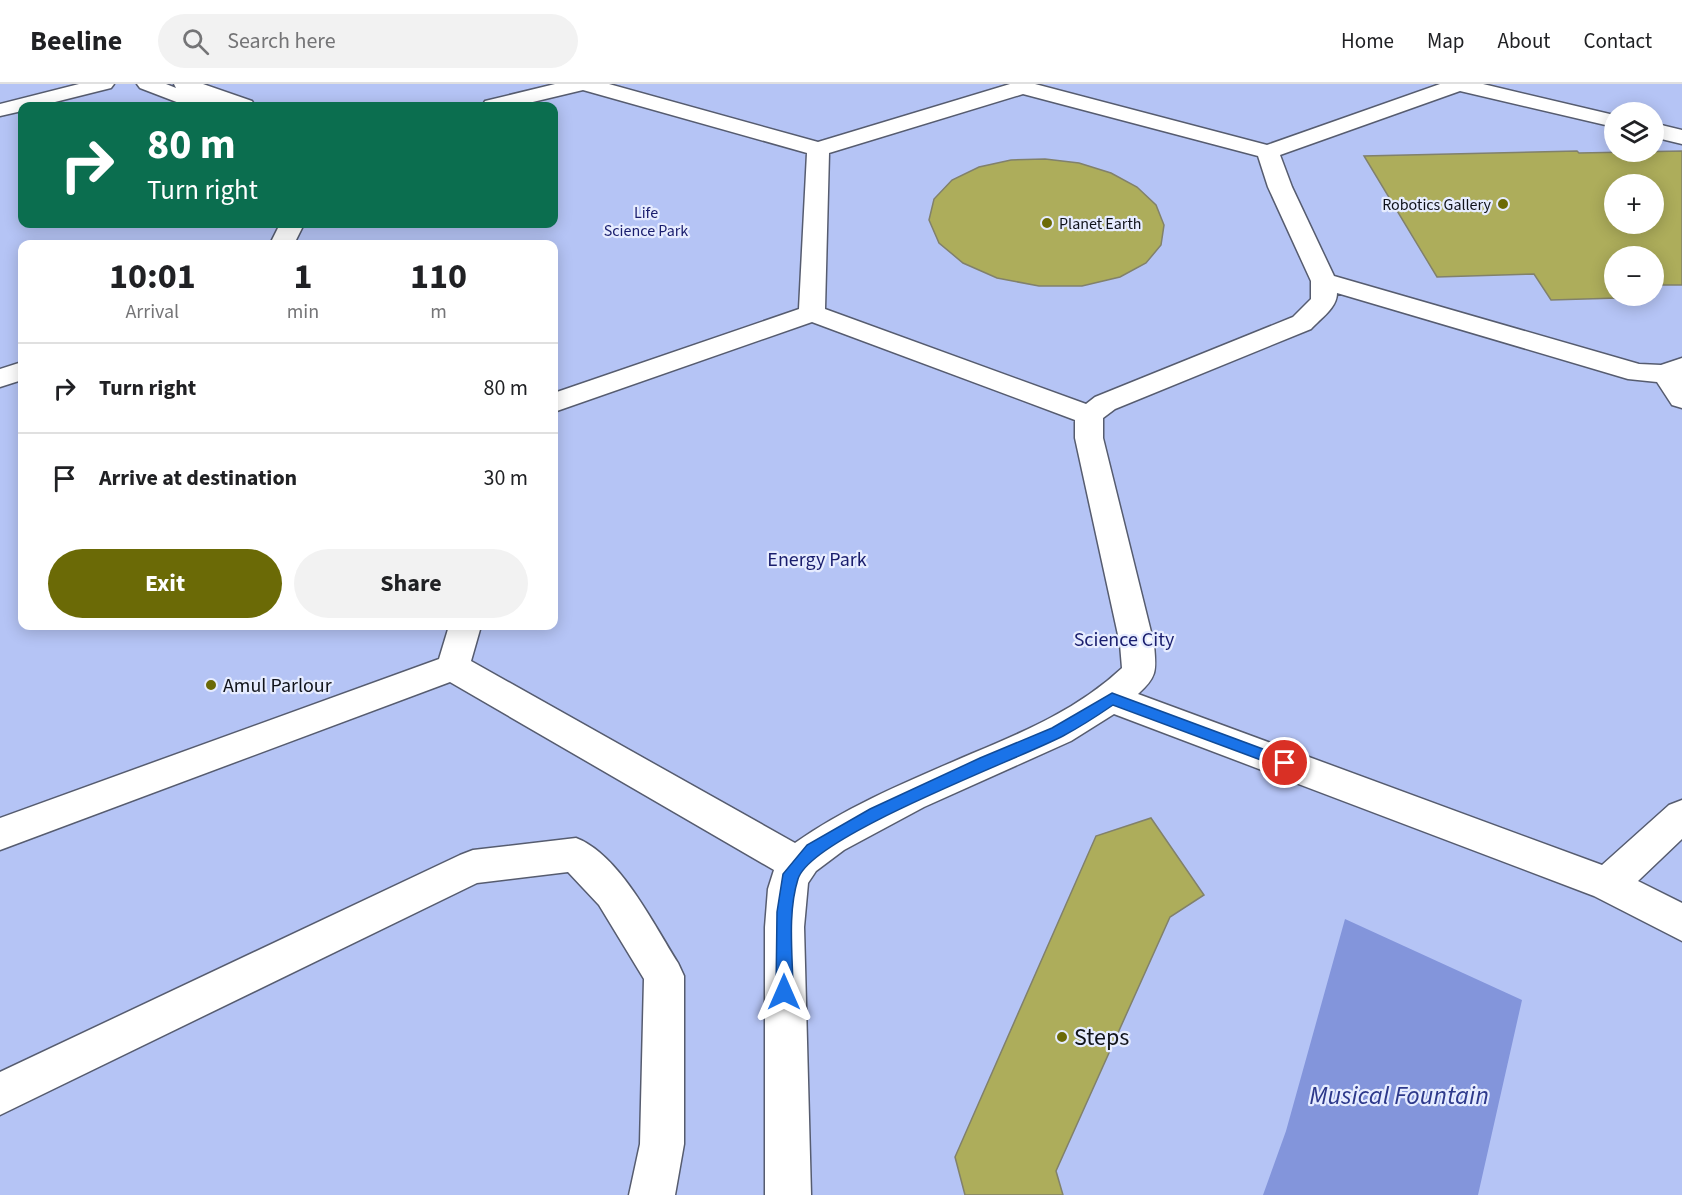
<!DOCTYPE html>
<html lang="en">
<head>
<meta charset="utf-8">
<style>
  :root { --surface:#fff; --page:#f2f2f2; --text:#202124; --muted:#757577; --line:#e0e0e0; --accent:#6b6a06 }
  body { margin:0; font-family:"Source Sans 3",sans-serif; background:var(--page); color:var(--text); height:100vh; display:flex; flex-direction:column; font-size:22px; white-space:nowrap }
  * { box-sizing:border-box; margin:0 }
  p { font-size:20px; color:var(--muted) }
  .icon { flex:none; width:33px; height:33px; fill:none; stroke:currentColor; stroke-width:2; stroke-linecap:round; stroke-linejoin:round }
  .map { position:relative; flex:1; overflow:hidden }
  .drawer { position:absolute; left:18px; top:156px; width:540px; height:390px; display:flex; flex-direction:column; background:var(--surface); border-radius:12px; box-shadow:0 3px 15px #0003 }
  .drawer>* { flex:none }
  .hud { position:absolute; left:18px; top:18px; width:540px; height:126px; border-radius:12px; box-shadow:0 3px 15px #0003; background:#0b6e4f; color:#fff; overflow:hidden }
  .controls { position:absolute; left:1604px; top:18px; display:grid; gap:12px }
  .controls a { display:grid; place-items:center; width:60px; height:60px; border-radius:50%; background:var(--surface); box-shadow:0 3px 15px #0003; font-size:30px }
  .pin { position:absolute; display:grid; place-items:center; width:51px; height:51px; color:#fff; margin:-26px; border:3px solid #fff; border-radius:50%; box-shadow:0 2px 6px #0007 }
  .me { position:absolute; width:66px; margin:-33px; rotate:0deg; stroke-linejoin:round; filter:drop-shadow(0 0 4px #0008) }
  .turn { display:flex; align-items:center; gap:21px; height:126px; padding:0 30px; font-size:27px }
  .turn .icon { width:78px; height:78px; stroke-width:2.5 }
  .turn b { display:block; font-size:42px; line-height:51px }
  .eta { display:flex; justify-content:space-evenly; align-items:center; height:102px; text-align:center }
  .eta b { font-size:36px; font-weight:700; line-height:42px }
  .button { display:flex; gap:12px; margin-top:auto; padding:12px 30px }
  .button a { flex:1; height:69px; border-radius:36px; background:var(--accent); color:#fff; font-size:24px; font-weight:700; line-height:69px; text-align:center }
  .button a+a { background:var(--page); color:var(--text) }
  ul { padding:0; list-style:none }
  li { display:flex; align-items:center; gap:18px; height:90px; padding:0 30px; border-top:2px solid var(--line) }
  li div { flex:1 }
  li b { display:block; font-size:22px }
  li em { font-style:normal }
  header { display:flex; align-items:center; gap:36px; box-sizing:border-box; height:84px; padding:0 30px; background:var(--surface); border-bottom:2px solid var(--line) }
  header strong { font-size:28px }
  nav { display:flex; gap:33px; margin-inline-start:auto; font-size:21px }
  .search { width:420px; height:54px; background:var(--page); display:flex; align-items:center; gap:15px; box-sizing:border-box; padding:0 21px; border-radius:33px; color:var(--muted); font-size:22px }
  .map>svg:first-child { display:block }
  .green { fill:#b5c4f5; fill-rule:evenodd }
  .water { fill:#8395db }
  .building { fill:#adad5b; stroke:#81816b; stroke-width:1.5; fill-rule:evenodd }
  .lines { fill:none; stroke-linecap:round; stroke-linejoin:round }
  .minor-casing { stroke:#565c6f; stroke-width:3 }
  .minor { fill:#fff; fill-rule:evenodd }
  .route { fill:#1a73e8; stroke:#114b97; stroke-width:1.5 }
  .poi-dot { fill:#6b6a06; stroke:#e6ecff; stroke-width:2 }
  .labels { text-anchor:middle; stroke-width:4.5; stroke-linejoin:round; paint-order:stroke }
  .far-poi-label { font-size:16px; fill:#10131a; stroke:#e6ecff; text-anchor:end }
  .far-park-label { font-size:16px; fill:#191d6d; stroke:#e6ecff }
  .park-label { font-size:20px; fill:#191d6d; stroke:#e6ecff }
  .poi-label { font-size:20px; fill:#10131a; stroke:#e6ecff; text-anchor:start }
  .near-poi-label { font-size:24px; fill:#10131a; stroke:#e6ecff; text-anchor:start }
  .near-water-label { font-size:26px; font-style:italic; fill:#2d398b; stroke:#e6ecff }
</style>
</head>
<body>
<header>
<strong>Beeline</strong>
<div class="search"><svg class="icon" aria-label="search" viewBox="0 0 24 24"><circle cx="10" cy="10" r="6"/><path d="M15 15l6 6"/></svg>Search here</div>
<nav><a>Home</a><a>Map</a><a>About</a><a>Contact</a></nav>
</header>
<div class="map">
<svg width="1682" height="1111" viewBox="0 0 1682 1111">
  <rect width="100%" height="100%" fill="#d8dff6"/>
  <path class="green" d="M0 0H1682V1111H0ZM22 22H554V140H22ZM1614 28H1653V68H1614ZM1614 100H1653V140H1614ZM22 160H554V542H22ZM1614 172H1653V212H1614Z"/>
  <path class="water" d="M1345 835 1522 916 1478 1111H1263L1286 1047Z"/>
  <path class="building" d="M1577 67 1579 69 1682 67V201H1653V172H1614V203H1610L1614 212 1618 214 1551 216 1534 190 1437 193 1364 72ZM1614 100H1653V140H1614Z
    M1045 75 1079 79 1111 89 1137 103 1156 121 1164 141 1161 161 1146 179 1120 193 1082 202H1039L997 194 963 179 939 159 929 136 934 115 952 96 979 83 1011 76Z
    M1151 734 1204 811 1170 833 1056 1087 1063 1111H965L955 1073 1096 752Z"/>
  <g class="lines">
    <defs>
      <path id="minor" d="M79 0H114L111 4 39 22H22V27L0 32V20Z
        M137 0H166L176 4 174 0H203L252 17 255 22H226L213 18 215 22H187L140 4Z
        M555 0H609L818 58 1010 0H1035L1267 61 1440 0H1483L1614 31V43L1460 7 1280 71 1292 103 1334 192 1639 280 1661 281 1682 274V324L1672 321 1657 298 1628 295 1337 209C1337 224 1321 234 1311 245L1115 325 1103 334V354L1154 560C1156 586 1158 592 1138 610L1602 781 1669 721 1682 716V755L1638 797 1682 819V857L1594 812 1114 630 1071 657 924 723 844 766 816 787 808 799 804 843 811 1111H765V843L768 805 774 786 450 598 0 766V734L439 575 449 542H481L471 577 795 759C849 721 911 696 971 670 1026 647 1078 625 1122 584L1120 560 1075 354V336L812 238 554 328V309L799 225 807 69 583 6 516 22H482L485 17ZM1023 10 1258 72 1268 103 1311 197V215L1293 233 1095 313 1086 320 825 225 829 69Z
        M1653 39 1682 46V60L1653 53Z
        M280 140H304L294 160H270Z
        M22 278V296L0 303V285Z
        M576 754C619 770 654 841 678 879L684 892V1060L675 1111H629L640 1060 644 895 599 821 568 788 477 799 0 1031V988L460 771 473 766Z"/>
    </defs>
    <use href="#minor" class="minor-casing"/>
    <use href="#minor" class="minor"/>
  </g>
  <path class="route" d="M1112 609 1290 675 1292 679 1290 684 1285 685 1113 621C1097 632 1080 643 1063 652 1017 676 811 752 798 795 787 830 793 873 793 908L790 914 784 916 778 914 776 908 777 828 783 790 807 761 870 725 980 674 1052 644Z"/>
  <g class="poi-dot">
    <circle cx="1503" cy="120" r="6"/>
    <circle cx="1047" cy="139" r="6"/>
    <circle cx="211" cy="601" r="6"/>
    <circle cx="1062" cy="953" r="6"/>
  </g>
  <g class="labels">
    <g class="far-poi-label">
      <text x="1491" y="126">Robotics Gallery</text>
      <text x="1059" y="145" text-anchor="start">Planet Earth</text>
    </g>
    <g class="far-park-label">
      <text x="646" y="134">Life<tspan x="646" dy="18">Science Park</tspan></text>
    </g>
    <g class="park-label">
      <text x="817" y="482">Energy Park</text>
      <text x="1124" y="562">Science City</text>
    </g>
    <g class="poi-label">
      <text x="223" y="608">Amul Parlour</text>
    </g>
    <g class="near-poi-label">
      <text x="1074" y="961">Steps</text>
    </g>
    <g class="near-water-label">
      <text x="1399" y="1020">Musical Fountain</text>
    </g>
  </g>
</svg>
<div class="controls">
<a><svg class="icon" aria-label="layers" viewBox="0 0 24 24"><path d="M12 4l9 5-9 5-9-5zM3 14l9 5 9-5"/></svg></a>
<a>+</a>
<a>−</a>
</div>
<div class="pin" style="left:1285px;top:679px;background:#d93025"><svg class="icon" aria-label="arrive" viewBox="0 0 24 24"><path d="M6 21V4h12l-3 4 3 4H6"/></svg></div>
<svg class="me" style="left:784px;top:908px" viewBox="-20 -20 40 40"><path d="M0-17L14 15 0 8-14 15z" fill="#1a73e8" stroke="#fff" stroke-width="4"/></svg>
<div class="hud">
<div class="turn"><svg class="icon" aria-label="right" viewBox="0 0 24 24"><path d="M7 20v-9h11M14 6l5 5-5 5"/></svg><div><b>80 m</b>Turn right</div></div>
</div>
<section class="drawer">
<div class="eta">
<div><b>10:01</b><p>Arrival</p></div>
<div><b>1</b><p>min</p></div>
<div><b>110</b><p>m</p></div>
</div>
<ul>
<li><svg class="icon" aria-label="right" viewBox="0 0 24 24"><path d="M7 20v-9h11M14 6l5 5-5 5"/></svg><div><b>Turn right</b></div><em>80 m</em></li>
<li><svg class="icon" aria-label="arrive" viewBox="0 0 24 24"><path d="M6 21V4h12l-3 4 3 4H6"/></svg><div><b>Arrive at destination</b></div><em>30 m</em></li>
</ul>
<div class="button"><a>Exit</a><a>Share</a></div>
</section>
</div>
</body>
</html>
